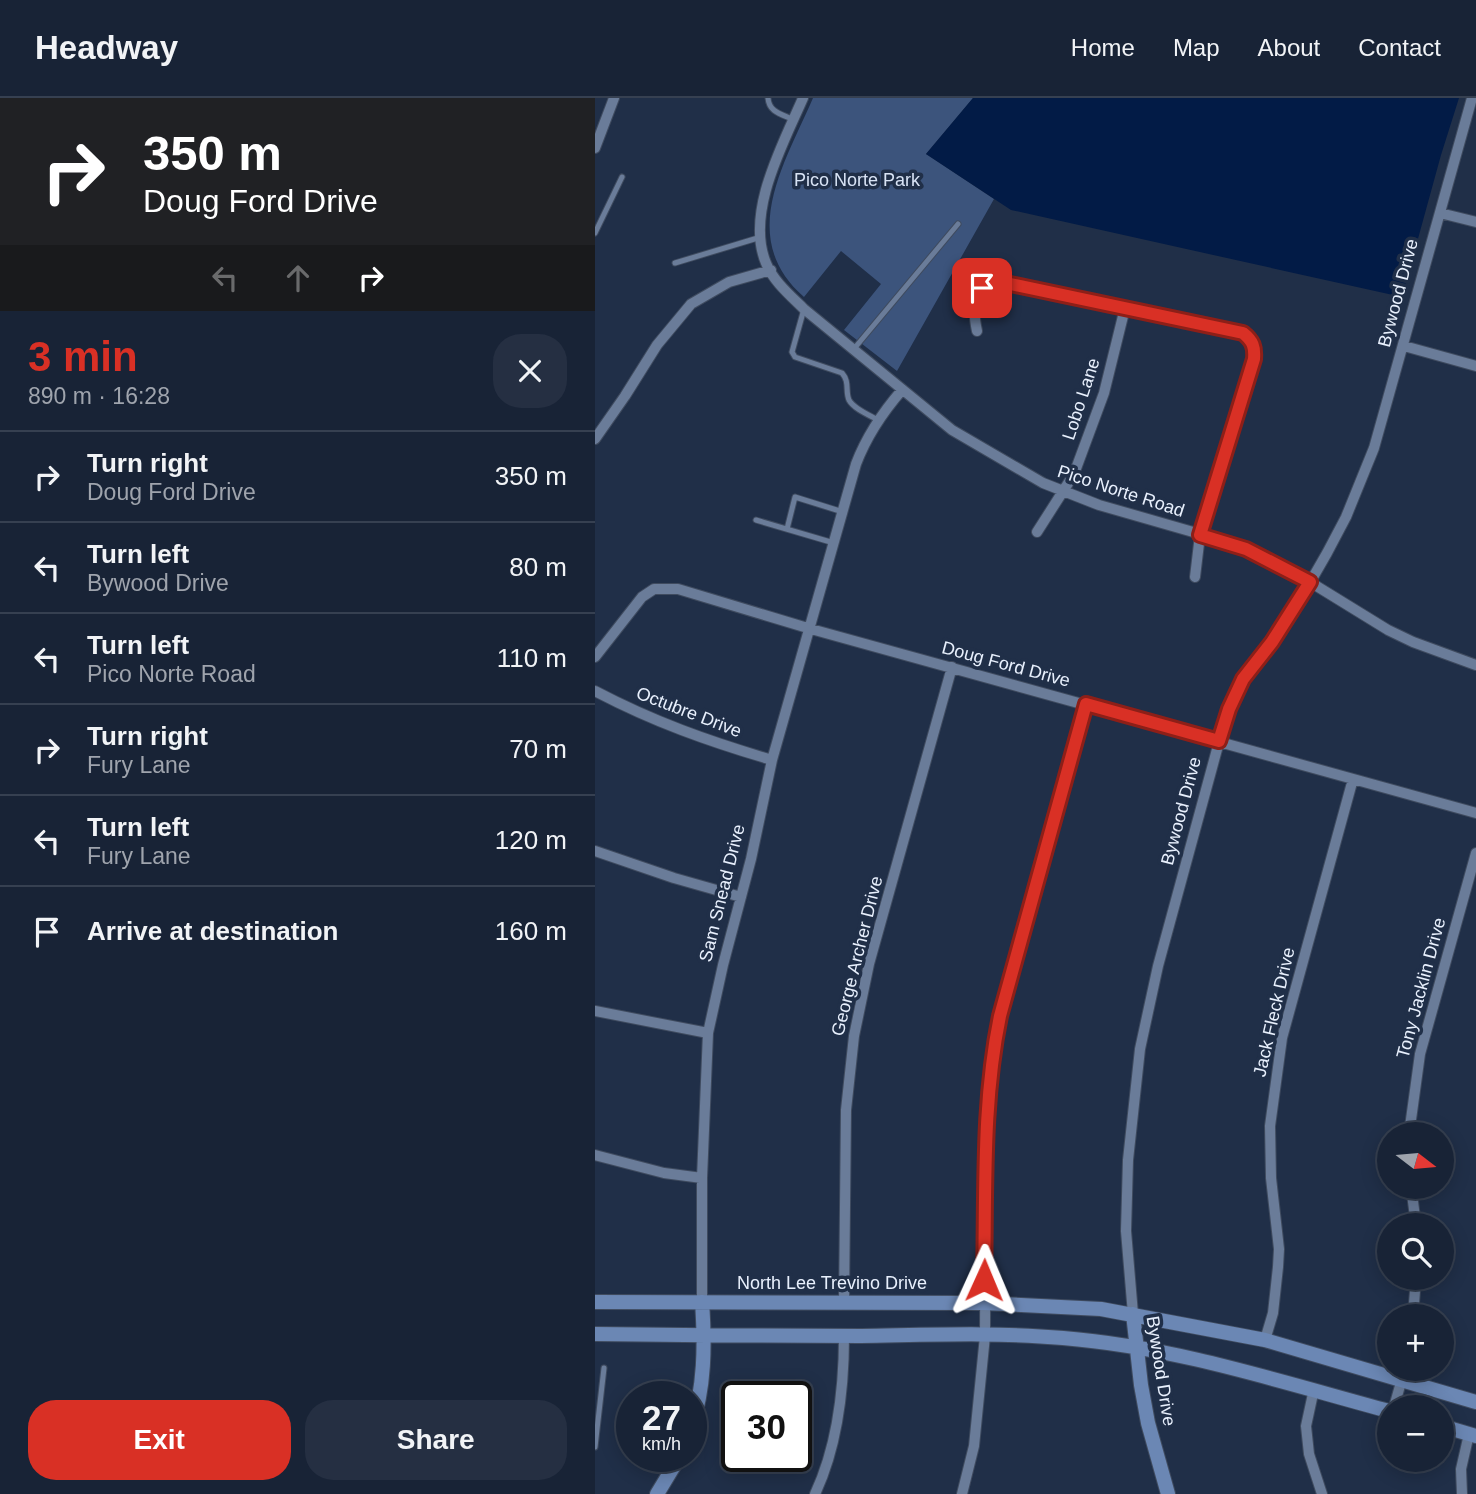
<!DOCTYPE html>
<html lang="en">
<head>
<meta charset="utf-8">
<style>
  :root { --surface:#182336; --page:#252f42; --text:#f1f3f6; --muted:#9fa4ad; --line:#364051; --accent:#d93025 }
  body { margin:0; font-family:Arial,sans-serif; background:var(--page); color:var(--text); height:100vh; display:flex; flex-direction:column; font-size:26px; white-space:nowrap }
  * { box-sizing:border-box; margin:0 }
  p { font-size:23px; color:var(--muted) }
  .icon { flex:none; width:38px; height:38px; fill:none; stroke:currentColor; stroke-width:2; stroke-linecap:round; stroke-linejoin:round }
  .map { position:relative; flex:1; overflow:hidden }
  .details { display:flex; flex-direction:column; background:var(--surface); width:595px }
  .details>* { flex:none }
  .hud { background:#202124; color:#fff; overflow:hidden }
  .needle { width:46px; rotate:106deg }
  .tools { position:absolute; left:782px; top:1024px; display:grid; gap:14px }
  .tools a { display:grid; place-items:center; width:77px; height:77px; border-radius:50%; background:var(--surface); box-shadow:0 4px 18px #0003,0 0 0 2px var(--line); font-size:35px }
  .speed { position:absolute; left:21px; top:1283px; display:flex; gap:14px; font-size:35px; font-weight:700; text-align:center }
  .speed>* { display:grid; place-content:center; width:91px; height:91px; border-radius:50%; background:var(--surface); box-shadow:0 4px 18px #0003,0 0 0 2px var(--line); line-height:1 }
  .speed small { font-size:18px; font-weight:400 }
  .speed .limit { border:4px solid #111; border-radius:10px; background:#fff; color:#111 }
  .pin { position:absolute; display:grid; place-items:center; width:60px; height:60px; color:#fff; margin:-30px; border-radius:14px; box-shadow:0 4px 10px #0006 }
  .me { position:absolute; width:77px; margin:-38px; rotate:1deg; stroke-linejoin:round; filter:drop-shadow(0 0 5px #0008) }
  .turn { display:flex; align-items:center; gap:24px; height:147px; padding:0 28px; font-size:32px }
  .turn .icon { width:91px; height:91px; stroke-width:2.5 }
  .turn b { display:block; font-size:49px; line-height:60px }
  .lanes { display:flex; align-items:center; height:66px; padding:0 28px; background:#0003; justify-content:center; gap:35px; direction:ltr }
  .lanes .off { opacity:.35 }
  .round { display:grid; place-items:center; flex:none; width:74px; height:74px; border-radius:28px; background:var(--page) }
  .summary { display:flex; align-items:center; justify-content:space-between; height:119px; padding:0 28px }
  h1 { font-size:42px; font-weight:800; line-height:52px; color:var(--accent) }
  .button { display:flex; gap:14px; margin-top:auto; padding:14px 28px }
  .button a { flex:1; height:80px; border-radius:28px; background:var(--accent); color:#fff; font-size:28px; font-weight:800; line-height:80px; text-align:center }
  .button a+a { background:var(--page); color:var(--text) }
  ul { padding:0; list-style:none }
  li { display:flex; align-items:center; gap:21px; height:91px; padding:0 28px; border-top:2px solid var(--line) }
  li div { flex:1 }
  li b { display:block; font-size:26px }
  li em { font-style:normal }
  header { display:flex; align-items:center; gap:42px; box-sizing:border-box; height:98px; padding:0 35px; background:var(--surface); border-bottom:2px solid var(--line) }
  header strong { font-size:33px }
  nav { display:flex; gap:38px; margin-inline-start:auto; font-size:24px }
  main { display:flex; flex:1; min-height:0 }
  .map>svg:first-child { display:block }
  .green { fill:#3c547c }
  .water { fill:#021b46 }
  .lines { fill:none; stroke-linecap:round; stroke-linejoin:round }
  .lane-casing { stroke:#3f4b5f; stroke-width:7 }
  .street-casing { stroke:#3f4b5f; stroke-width:12 }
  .secondary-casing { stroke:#3f4b5f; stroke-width:16 }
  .lane { stroke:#6a7c99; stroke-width:5 }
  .street { stroke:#6a7c99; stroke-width:10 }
  .secondary { stroke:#6b87b4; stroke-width:14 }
  .route-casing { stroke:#8d1f18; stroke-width:18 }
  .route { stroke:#d93025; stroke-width:12 }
  .labels { text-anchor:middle; stroke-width:7; stroke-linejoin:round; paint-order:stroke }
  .park-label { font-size:18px; fill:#d8e3f5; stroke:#202f48 }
  .street-label { font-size:18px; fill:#e8f0fd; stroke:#202f48 }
</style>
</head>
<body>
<header>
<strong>Headway</strong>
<nav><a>Home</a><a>Map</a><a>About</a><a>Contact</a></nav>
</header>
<main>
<section class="details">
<div class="hud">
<div class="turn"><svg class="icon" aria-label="right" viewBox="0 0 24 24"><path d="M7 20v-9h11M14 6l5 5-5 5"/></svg><div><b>350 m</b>Doug Ford Drive</div></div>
<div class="lanes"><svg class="icon off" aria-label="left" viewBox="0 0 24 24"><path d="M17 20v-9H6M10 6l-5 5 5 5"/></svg><svg class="icon off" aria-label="ahead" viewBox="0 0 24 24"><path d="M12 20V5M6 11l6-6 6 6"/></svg><svg class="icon" aria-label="right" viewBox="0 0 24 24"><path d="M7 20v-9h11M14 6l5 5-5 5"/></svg></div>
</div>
<div class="summary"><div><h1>3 min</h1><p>890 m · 16:28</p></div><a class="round"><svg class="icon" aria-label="close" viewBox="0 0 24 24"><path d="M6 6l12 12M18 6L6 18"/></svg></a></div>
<ul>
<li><svg class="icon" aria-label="right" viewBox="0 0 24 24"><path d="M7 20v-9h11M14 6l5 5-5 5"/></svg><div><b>Turn right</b><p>Doug Ford Drive</p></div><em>350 m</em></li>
<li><svg class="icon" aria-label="left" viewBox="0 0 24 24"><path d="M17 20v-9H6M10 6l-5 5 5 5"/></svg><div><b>Turn left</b><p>Bywood Drive</p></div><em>80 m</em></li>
<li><svg class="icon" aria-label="left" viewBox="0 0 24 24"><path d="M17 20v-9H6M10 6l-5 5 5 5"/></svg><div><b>Turn left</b><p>Pico Norte Road</p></div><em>110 m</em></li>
<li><svg class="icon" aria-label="right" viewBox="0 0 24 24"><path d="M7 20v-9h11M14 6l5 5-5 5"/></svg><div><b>Turn right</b><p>Fury Lane</p></div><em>70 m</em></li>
<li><svg class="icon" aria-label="left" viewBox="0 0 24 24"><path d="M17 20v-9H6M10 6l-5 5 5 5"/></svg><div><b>Turn left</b><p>Fury Lane</p></div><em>120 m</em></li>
<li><svg class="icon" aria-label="arrive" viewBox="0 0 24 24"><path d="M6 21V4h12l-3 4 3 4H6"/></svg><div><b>Arrive at destination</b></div><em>160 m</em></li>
</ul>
<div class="button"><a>Exit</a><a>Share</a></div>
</section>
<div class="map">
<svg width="881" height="1396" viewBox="0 0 881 1396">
  <rect width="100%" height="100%" fill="#202f48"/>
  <path class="green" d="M218 0H378L331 56 399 101 302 273 249 232 286 186 246 153 209 199C141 140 190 65 218 0Z"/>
  <path class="water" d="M378 0H864L846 57 807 199 416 112 331 56Z"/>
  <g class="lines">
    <defs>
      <path id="lane" d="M173 0C174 14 186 16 197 21
        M0 135 27 79
        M80 165 166 139
        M209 211 197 254 200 259 247 275C255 284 250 293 254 302 259 311 274 317 283 322
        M258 252 363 126
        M161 422 239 445
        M192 431 200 399 248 414
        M0 1349 9 1270"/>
      <path id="street" d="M208 0C188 46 150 115 171 165 178 183 196 198 209 211L357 332 448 385 504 407 626 442 651 451 715 484 793 532 818 544 881 567
        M0 50 19 0
        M845 115 881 124
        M382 233C377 209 377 187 406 184L648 235C658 243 660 249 658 261L605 437 600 479
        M809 248 881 268
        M0 341 30 298 62 247 96 206 134 184 176 172
        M442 434 479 376 509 295 530 210
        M0 559 47 499 59 491H83L216 531 881 715
        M0 593C59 624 113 643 177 662
        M0 753 79 780 146 799
        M0 913 113 935
        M814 1036 825 956 881 755
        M0 1057 69 1075 107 1080
        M816 1088 821 1127
        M107 1204V1080L113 935 128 867 156 761 177 662 261 366C272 337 287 315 307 292
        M249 1205 251 1012 259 938 274 866 357 569
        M538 1216 531 1133 533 1062 545 951 563 868 630 622 648 581 705 502 732 455 751 419 779 350 877 0
        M818 1218 821 1180
        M670 1242 678 1215 683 1169 684 1151 676 1080 675 1028 687 940 758 681
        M719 1291 711 1328 714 1356 727 1396
        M799 1309 810 1270
        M220 1396C243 1347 249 1292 249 1238
        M367 1396 379 1348 390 1238 391 1017 398 948 491 606
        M867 1396 866 1371 874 1336"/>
      <path id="secondary" d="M0 1204 389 1205 506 1211 670 1242 881 1304
        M538 1216 546 1287 553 1325 573 1396
        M0 1236C89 1237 177 1238 266 1238 333 1237 401 1234 468 1240 580 1249 686 1284 794 1313
        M847 1328 881 1338
        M96 1330C110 1290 110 1246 107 1204
        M62 1396 85 1358"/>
    </defs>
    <use href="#lane" class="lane-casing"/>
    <use href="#street" class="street-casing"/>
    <use href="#secondary" class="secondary-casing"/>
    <use href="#lane" class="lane"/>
    <use href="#street" class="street"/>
    <use href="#secondary" class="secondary"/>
  </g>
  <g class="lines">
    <defs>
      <path id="route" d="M387 190 396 185 406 184 648 235C658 243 660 249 659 261L605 437 651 451 715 484 677 544 648 581 634 611 624 643 491 606 405 918C387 1005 391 1093 389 1182"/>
    </defs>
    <use href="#route" class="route-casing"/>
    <use href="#route" class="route"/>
  </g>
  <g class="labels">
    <g class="park-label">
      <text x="262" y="88">Pico Norte Park</text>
    </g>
    <g class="street-label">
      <text transform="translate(803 195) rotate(-75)" y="6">Bywood Drive</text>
      <text transform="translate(486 301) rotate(-72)" y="6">Lobo Lane</text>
      <text transform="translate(526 393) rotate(18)" y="6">Pico Norte Road</text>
      <text transform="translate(411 566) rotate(15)" y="6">Doug Ford Drive</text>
      <text transform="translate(94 614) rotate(21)" y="6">Octubre Drive</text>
      <text transform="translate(586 713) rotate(-75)" y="6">Bywood Drive</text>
      <text transform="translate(127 795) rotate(-76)" y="6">Sam Snead Drive</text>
      <text transform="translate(262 858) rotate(-76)" y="6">George Archer Drive</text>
      <text transform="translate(826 890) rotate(-75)" y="6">Tony Jacklin Drive</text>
      <text transform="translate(679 914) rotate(-77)" y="6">Jack Fleck Drive</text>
      <text x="237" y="1191">North Lee Trevino Drive</text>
      <text transform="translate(566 1273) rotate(81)" y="6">Bywood Drive</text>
    </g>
  </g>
</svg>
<div class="tools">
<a><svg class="needle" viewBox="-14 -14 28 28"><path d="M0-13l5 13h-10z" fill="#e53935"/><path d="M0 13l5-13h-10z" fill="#9fa4ad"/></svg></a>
<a><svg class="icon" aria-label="search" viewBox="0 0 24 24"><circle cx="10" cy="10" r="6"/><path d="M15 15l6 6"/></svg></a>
<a>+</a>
<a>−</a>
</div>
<div class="speed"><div>27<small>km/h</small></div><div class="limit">30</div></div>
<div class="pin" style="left:387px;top:190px;background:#d93025"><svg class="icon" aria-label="arrive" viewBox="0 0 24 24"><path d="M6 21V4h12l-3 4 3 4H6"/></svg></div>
<svg class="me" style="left:389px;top:1182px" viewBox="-20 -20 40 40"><path d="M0-17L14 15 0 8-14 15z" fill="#d93025" stroke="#fff" stroke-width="4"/></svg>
</div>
</main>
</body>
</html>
